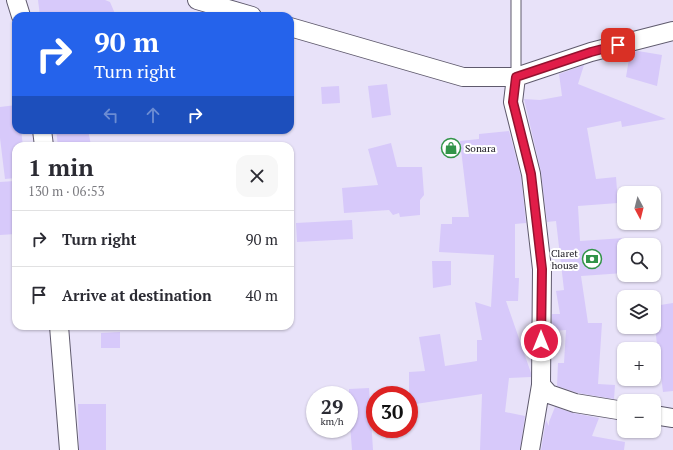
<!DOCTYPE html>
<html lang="en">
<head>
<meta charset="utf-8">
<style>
  :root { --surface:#fff; --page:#f7f7f7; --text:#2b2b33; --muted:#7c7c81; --line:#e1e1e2 }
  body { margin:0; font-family:"PT Serif",serif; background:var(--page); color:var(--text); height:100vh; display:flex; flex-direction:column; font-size:15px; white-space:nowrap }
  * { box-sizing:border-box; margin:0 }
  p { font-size:13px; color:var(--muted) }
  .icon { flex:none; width:22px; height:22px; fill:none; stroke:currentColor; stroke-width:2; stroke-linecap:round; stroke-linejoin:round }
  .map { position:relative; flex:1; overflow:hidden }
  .details { position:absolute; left:12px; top:142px; width:282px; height:188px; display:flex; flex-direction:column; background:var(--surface); border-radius:12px; box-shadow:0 1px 3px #0004 }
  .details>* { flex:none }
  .hud { position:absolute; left:12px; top:12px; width:282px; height:122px; border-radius:12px; box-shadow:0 1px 3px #0004; background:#2563eb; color:#fff; overflow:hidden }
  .needle { width:26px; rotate:173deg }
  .fabs { position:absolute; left:617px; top:186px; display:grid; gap:8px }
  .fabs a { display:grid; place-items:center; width:44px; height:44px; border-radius:8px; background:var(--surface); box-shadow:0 1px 3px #0004; font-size:20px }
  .speed { position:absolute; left:306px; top:386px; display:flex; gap:8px; font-size:20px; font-weight:700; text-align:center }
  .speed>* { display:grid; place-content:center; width:52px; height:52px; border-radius:50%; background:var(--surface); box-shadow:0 1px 3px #0004; line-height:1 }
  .speed small { font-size:10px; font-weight:400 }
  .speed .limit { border:6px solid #d22; background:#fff; color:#111 }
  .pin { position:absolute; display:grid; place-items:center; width:34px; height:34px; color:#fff; margin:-17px; border-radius:8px; box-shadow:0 2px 6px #0006 }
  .me { position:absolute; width:44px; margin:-22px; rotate:0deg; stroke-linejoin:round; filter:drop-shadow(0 0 3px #0008) }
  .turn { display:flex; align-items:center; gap:14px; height:84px; padding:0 16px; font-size:18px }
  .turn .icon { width:52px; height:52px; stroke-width:2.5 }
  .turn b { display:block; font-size:28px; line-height:34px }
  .lanes { display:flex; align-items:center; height:38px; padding:0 16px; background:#0003; justify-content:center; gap:20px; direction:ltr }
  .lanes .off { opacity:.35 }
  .round { display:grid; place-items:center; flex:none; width:42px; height:42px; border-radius:12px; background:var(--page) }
  .headline { display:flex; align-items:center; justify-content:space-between; height:68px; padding:0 16px }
  h1 { font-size:24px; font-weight:700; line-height:30px }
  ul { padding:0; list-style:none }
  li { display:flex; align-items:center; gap:12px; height:56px; padding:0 16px; border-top:1px solid var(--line) }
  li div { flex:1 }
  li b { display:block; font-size:15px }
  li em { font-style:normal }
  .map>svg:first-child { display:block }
  .building { fill:#d7c9fa }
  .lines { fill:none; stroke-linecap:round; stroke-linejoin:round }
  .lane-casing { stroke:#5f5a6d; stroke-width:11 }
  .street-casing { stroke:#5f5a6d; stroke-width:20 }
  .lane { stroke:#fff; stroke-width:9 }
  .street { stroke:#fff; stroke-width:18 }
  .route-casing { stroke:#92132f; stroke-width:10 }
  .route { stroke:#e11d48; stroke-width:7 }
  .labels { text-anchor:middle; stroke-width:4; stroke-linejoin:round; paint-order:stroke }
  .poi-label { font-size:10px; fill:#15131b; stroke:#fff; text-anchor:start }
</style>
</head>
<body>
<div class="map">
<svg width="673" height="450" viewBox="0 0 673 450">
  <rect width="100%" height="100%" fill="#e8e2f9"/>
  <path class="building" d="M38 0H105L110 2 116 16H40Z
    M638 51 662 55 657 86 626 77 630 53Z
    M584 65 578 84 666 119 622 127 621 121 587 128 596 179 616 177 618 203 578 206 580 241 624 238V273L581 276 588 323H602L598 384 615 385 614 399 578 393 557 386 558 363H564L566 330 552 331V314H560L556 291 564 290 556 221 547 222 541 172 524 99 540 100 562 96 559 74Z
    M387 84 391 115 372 118 368 86Z
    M339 86 340 103 322 104 321 87Z
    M16 105V130H21L23 146H16V178L5 179 0 138V107Z
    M56 130H88L91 145 58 146Z
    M509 131 521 176 526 223 515 224V278H519L518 301H506L531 373V377L509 378 505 412 525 416 520 450H480L482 394 409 405V372L425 371 419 337 440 334 445 366 477 361V340H482L475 302 491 307 494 255 439 252 441 224H452V217H469L460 141 479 139V134Z
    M391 143 397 167H422L424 195 420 200V215L400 217 399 213 393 215 389 210 344 213 342 188 378 185 368 149Z
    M15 181 16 189V234L0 235V182Z
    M352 220 353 239 297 242 296 223Z
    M432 261H451V285L433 288Z
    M673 303V391L663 392 654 320V306Z
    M120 332V348H101V333Z
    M369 388 373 450H352L349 412V389Z
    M78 404H106V450H79Z
    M555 407 573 413 599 418 592 436 625 442 624 450H541L546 420 549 426V422Z"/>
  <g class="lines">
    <defs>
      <path id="lane" d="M516 77V0"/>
      <path id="street" d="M16 0 21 16
        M197 0 252 16
        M290 27 463 77H516L591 52 673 31
        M516 77 513 102 531 174 542 269 541 385 549 394 575 403 624 411
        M42 130 44 146
        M59 326 69 450
        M654 415 673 418
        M530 450 541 385"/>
    </defs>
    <use href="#lane" class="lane-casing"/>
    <use href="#street" class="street-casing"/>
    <use href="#lane" class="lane"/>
    <use href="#street" class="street"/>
  </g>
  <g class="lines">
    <defs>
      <path id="route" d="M541 341 542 269 531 174 513 102 516 77 591 52 618 45"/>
    </defs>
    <use href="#route" class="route-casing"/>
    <use href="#route" class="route"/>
  </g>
  <defs>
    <symbol id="shop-ring" viewBox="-11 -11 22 22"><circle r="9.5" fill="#fff" stroke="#329449" stroke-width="1.5"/><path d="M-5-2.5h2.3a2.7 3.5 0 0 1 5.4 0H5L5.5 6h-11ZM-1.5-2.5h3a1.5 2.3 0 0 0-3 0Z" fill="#329449"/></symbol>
    <symbol id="bank-ring" viewBox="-11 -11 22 22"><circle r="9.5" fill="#fff" stroke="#329449" stroke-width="1.5"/><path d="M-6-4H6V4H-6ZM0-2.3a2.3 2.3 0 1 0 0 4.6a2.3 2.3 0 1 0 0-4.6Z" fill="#329449"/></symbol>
  </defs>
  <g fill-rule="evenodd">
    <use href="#shop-ring" x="440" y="137" width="22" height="22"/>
    <use href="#bank-ring" x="581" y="248" width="22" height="22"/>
  </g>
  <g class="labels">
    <g class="poi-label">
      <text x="465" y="152">Sonara</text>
      <text x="578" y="257" text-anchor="end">Claret<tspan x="578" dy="12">house</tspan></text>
    </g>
  </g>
</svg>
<div class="fabs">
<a><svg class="needle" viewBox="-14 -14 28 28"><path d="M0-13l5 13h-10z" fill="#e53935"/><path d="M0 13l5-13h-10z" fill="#7c7c81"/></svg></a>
<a><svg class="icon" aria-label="search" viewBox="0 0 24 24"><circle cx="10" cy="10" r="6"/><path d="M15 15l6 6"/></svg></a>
<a><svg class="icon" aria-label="layers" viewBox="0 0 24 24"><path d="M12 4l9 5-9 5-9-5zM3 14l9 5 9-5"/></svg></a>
<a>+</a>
<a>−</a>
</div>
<div class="speed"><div>29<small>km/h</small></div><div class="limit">30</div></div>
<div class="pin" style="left:618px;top:45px;background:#d93025"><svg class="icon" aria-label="arrive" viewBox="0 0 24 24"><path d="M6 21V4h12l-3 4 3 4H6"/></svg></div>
<svg class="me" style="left:541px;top:341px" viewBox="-20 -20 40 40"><circle r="17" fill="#e11d48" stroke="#fff" stroke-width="3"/><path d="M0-11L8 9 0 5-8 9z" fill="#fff"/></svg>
<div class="hud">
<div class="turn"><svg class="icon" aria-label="right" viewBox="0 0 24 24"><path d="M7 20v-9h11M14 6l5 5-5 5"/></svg><div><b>90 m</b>Turn right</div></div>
<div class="lanes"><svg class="icon off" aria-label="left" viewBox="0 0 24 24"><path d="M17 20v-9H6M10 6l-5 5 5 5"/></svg><svg class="icon off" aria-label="ahead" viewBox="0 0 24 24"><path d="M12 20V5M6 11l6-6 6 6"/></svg><svg class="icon" aria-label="right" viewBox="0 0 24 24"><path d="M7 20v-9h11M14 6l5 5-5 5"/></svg></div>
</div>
<section class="details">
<div class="headline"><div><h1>1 min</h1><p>130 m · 06:53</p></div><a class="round"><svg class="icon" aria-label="close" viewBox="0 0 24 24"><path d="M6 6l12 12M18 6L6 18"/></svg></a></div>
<ul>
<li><svg class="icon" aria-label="right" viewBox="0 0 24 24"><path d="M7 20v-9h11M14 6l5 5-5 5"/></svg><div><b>Turn right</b></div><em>90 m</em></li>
<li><svg class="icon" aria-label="arrive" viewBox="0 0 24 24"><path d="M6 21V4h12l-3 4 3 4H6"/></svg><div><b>Arrive at destination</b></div><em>40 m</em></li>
</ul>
</section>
</div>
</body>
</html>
